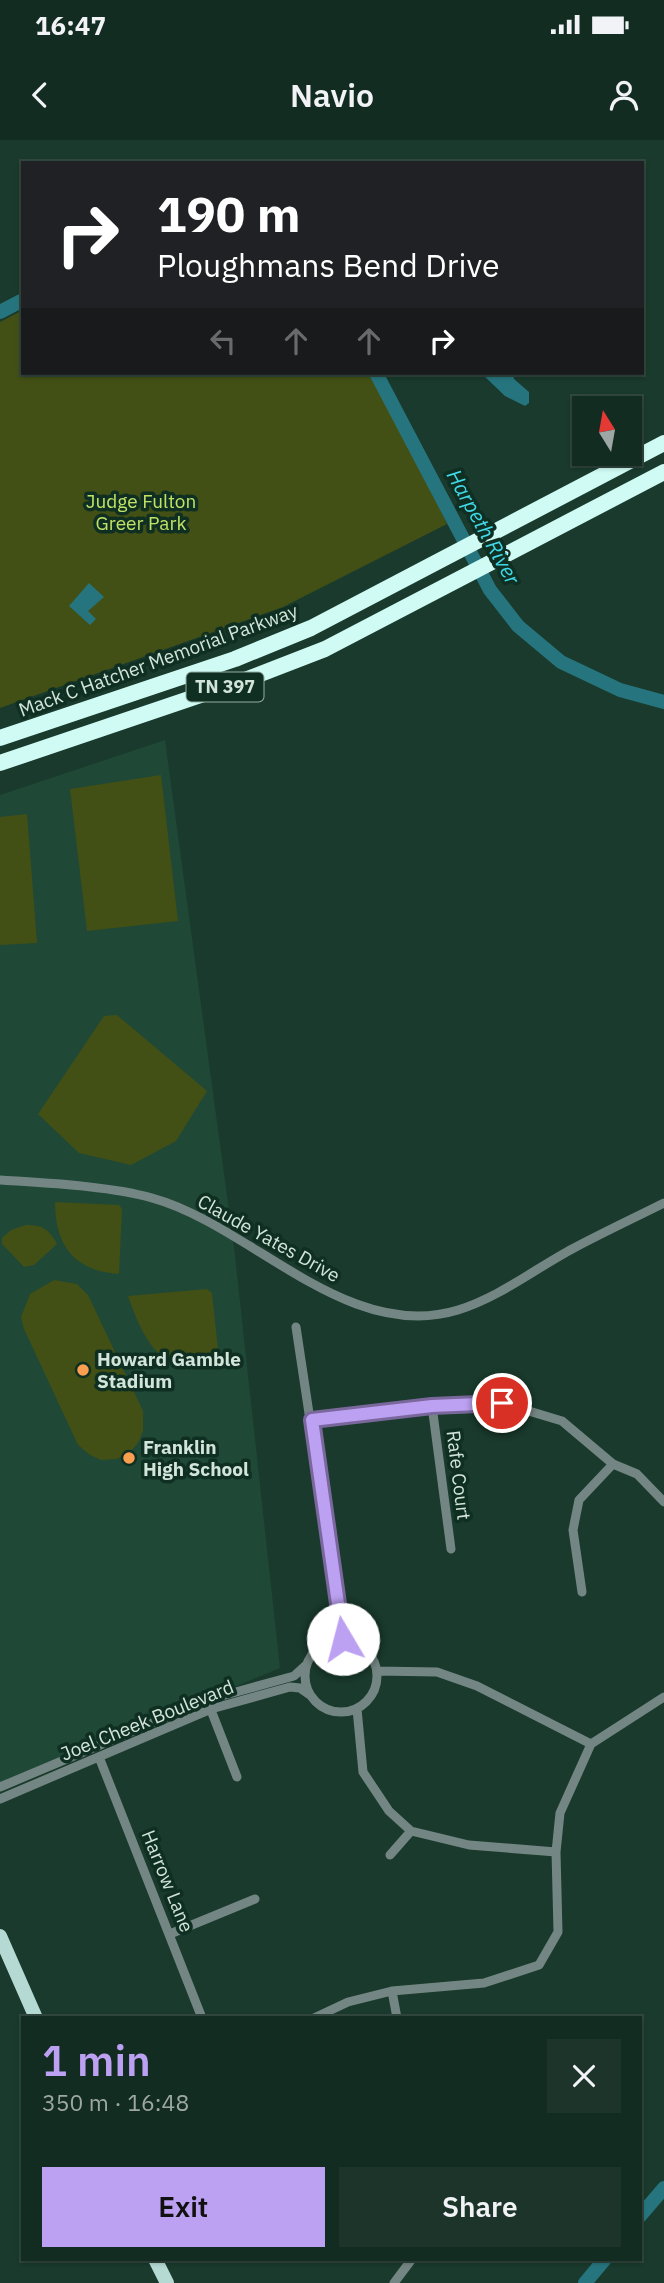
<!DOCTYPE html>
<html lang="en">
<head>
<meta charset="utf-8">
<style>
  :root { --surface:#132c21; --page:#1c342a; --text:#f1f3f6; --muted:#9da7a5; --line:#32483f; --accent:#bca0f2 }
  body { margin:0; font-family:"IBM Plex Sans",sans-serif; background:var(--page); color:var(--text); height:100vh; display:flex; flex-direction:column; font-size:26px; white-space:nowrap }
  * { box-sizing:border-box; margin:0 }
  p { font-size:23px; color:var(--muted) }
  .icon { flex:none; width:38px; height:38px; fill:none; stroke:currentColor; stroke-width:2; stroke-linecap:round; stroke-linejoin:round }
  .map { position:relative; flex:1; overflow:hidden }
  .details { position:absolute; left:21px; top:1876px; width:621px; height:245px; display:flex; flex-direction:column; background:var(--surface); border-radius:0px; box-shadow:0 2px 5px #0004,0 0 0 2px var(--line) }
  .details>* { flex:none }
  .hud { position:absolute; left:21px; top:21px; width:623px; height:214px; border-radius:0px; box-shadow:0 2px 5px #0004,0 0 0 2px var(--line); background:#202124; color:#fff; overflow:hidden }
  .needle { width:46px; rotate:349deg }
  .controls { position:absolute; left:572px; top:256px; display:grid; gap:14px }
  .controls a { display:grid; place-items:center; width:70px; height:70px; border-radius:0px; background:var(--surface); box-shadow:0 2px 5px #0004,0 0 0 2px var(--line); font-size:35px }
  .pin { position:absolute; display:grid; place-items:center; width:60px; height:60px; color:#fff; margin:-30px; border:4px solid #fff; border-radius:50%; box-shadow:0 2px 7px #0007 }
  .me { position:absolute; width:77px; margin:-38px; rotate:352deg; stroke-linejoin:round; filter:drop-shadow(0 0 5px #0008) }
  .turn { display:flex; align-items:center; gap:24px; height:147px; padding:0 21px; font-size:32px }
  .turn .icon { width:91px; height:91px; stroke-width:2.5 }
  .turn b { display:block; font-size:49px; line-height:60px }
  .lanes { display:flex; align-items:center; height:66px; padding:0 21px; background:#0003; justify-content:center; gap:35px; direction:ltr }
  .lanes .off { opacity:.35 }
  .round { display:grid; place-items:center; flex:none; width:74px; height:74px; border-radius:0px; background:var(--page) }
  .overview { display:flex; align-items:center; justify-content:space-between; height:119px; padding:0 21px }
  h1 { font-size:42px; font-weight:600; line-height:52px; color:var(--accent) }
  .cta { display:flex; gap:14px; margin-top:auto; padding:14px 21px }
  .cta a { flex:1; height:80px; border-radius:0px; background:var(--accent); color:#111; font-size:28px; font-weight:600; line-height:80px; text-align:center }
  .cta a+a { background:var(--page); color:var(--text) }
  .status { display:flex; justify-content:space-between; align-items:center; height:49px; padding:0 35px; background:var(--surface); direction:ltr }
  .status svg { height:19px; fill:currentColor }
  header { display:flex; justify-content:space-between; align-items:center; height:91px; padding:0 21px; background:var(--surface); font-size:32px; font-weight:600 }
  .map>svg:first-child { display:block }
  .built { fill:#1f4837 }
  .green { fill:#425015 }
  .water { fill:#26757e }
  .lines { fill:none; stroke-linecap:round; stroke-linejoin:round }
  .river { stroke:#26757e; stroke-width:14 }
  .street { stroke:#748683; stroke-width:9 }
  .primary { stroke:#b5dad4; stroke-width:14 }
  .highway { stroke:#cffbf4; stroke-width:16 }
  .route-casing { stroke:#7a689d; stroke-width:18 }
  .route { stroke:#bca0f2; stroke-width:12 }
  .poi-dot { fill:#fa9f4f; stroke:#0f2f22; stroke-width:2.5 }
  .labels { text-anchor:middle; stroke-width:7; stroke-linejoin:round; paint-order:stroke }
  .shield { fill:#0f2f22; stroke:#98aea4; stroke-width:2 }
  .shield-label { font-size:18px; font-weight:bold; fill:#d3e5db }
  .park-label { font-size:19px; fill:#c2e265; stroke:#0f2f22 }
  .street-label { font-size:19px; fill:#d3e5db; stroke:#0f2f22 }
  .poi-label { font-size:19px; font-weight:bold; fill:#d3e5db; stroke:#0f2f22; text-anchor:start }
  .water-label { font-size:21px; font-style:italic; fill:#41d9e9; stroke:#0f2f22 }
</style>
</head>
<body>
<div class="status"><b>16:47</b><svg viewBox="0 0 49 12"><path d="M0 12V9h3v3zM5 12V6h3v6zM10 12V3h3v9zM15 12V0h3v12zM26 1h20v11H26zM47 4h2v5h-2z"/></svg></div>
<header><svg class="icon" aria-label="back" viewBox="0 0 24 24"><path d="M15 5l-7 7 7 7"/></svg>Navio<svg class="icon" aria-label="person" viewBox="0 0 24 24"><circle cx="12" cy="8" r="4"/><path d="M4 21q1-7 8-7t8 7"/></svg></header>
<div class="map">
<svg width="664" height="2143" viewBox="0 0 664 2143">
  <rect width="100%" height="100%" fill="#193a2c"/>
  <path class="built" d="M165 600 234 1107 280 1528 0 1644V655Z"/>
  <path class="green" d="M23 170V233H376L447 384 283 467 0 568V182Z
    M161 635 178 781 87 791 70 649Z
    M27 674 37 803 0 805V677Z
    M117 875 207 951 176 1001 131 1025 79 1013 38 974 104 876Z
    M55 1062 119 1065 122 1069 119 1134C74 1131 55 1105 55 1062Z
    M26 1085C43 1085 49 1089 57 1104L34 1125 24 1127 2 1104V1098L11 1090Z
    M54 1140 77 1144 88 1155 143 1271V1291L138 1303 130 1312 117 1319 101 1320 90 1315 78 1305 24 1189 21 1177 30 1154Z
    M207 1149 212 1153 220 1228C161 1236 145 1204 128 1156Z"/>
  <path class="water" d="M481 233H513L514 239 529 252V263L525 266 505 256Z
    M89 443 104 457 88 471 96 479 90 485 69 466Z"/>
  <g class="lines">
    <path class="river" d="M0 172 23 160
      M376 233 490 450 518 486 561 522 620 550 664 562
      M640 2076 664 2048
      M585 2143 605 2119"/>
    <path class="street" d="M0 1040C44 1043 111 1046 152 1058 251 1085 347 1204 458 1170 500 1157 536 1128 574 1108 604 1092 634 1078 664 1063
      M296 1187 343 1499
      M432 1266 451 1409
      M312 1280 432 1266 502 1263 562 1281 613 1324 637 1334 664 1362
      M582 1452 573 1390 579 1360 613 1324
      M305 1536a36 36 0 1 1 72 0a36 36 0 1 1-72 0Z
      M377 1531 437 1532 477 1546 591 1604
      M209 1565 237 1637
      M357 1569 363 1632 389 1671 411 1691 469 1705 556 1712
      M99 1617 202 1878
      M0 1647 207 1560 294 1536 306 1525
      M0 1659 211 1569 290 1547 300 1548 310 1555
      M390 1715 411 1691
      M170 1794 255 1759
      M392 1851 397 1878
      M314 1878 348 1862 392 1851 484 1843 539 1825 558 1792 556 1712 560 1673 591 1604 664 1557
      M394 2143 412 2119"/>
    <path class="primary" d="M0 1796 36 1878
      M155 2119 167 2143"/>
    <path class="highway" d="M0 598 235 519 311 488 664 303
      M0 623 245 540 325 509 664 332"/>
  </g>
  <g class="lines">
    <defs>
      <path id="route" d="M343 1499 312 1280 432 1266 502 1263"/>
    </defs>
    <use href="#route" class="route-casing"/>
    <use href="#route" class="route"/>
  </g>
  <g class="poi-dot">
    <circle cx="83" cy="1230" r="7"/>
    <circle cx="129" cy="1318" r="7"/>
  </g>
  <g class="labels">
    <rect class="shield" x="186.5" y="532.5" width="77" height="29" rx="5"/>
    <g class="shield-label">
      <text x="225" y="553">TN 397</text>
    </g>
    <g class="park-label">
      <text x="141" y="368">Judge Fulton<tspan x="141" dy="22">Greer Park</tspan></text>
    </g>
    <g class="street-label">
      <text transform="translate(158 520) rotate(-20)" y="7">Mack C Hatcher Memorial Parkway</text>
      <text transform="translate(269 1098) rotate(29)" y="7">Claude Yates Drive</text>
      <text transform="translate(459 1335) rotate(83)" y="7">Rafe Court</text>
      <text transform="translate(147 1580) rotate(-22)" y="7">Joel Cheek Boulevard</text>
      <text transform="translate(168 1741) rotate(68)" y="7">Harrow Lane</text>
    </g>
    <g class="poi-label">
      <text x="97" y="1226">Howard Gamble<tspan x="97" dy="22">Stadium</tspan></text>
      <text x="143" y="1314">Franklin<tspan x="143" dy="22">High School</tspan></text>
    </g>
    <g class="water-label">
      <text transform="translate(483 387) rotate(61)" y="7">Harpeth River</text>
    </g>
  </g>
</svg>
<div class="controls">
<a><svg class="needle" viewBox="-14 -14 28 28"><path d="M0-13l5 13h-10z" fill="#e53935"/><path d="M0 13l5-13h-10z" fill="#9da7a5"/></svg></a>
</div>
<div class="pin" style="left:502px;top:1263px;background:#d93025"><svg class="icon" aria-label="arrive" viewBox="0 0 24 24"><path d="M6 21V4h12l-3 4 3 4H6"/></svg></div>
<svg class="me" style="left:343px;top:1499px" viewBox="-20 -20 40 40"><circle r="19" fill="#fff"/><path d="M0-13L10 11 0 6-10 11z" fill="#bca0f2"/></svg>
<div class="hud">
<div class="turn"><svg class="icon" aria-label="right" viewBox="0 0 24 24"><path d="M7 20v-9h11M14 6l5 5-5 5"/></svg><div><b>190 m</b>Ploughmans Bend Drive</div></div>
<div class="lanes"><svg class="icon off" aria-label="left" viewBox="0 0 24 24"><path d="M17 20v-9H6M10 6l-5 5 5 5"/></svg><svg class="icon off" aria-label="ahead" viewBox="0 0 24 24"><path d="M12 20V5M6 11l6-6 6 6"/></svg><svg class="icon off" aria-label="ahead" viewBox="0 0 24 24"><path d="M12 20V5M6 11l6-6 6 6"/></svg><svg class="icon" aria-label="right" viewBox="0 0 24 24"><path d="M7 20v-9h11M14 6l5 5-5 5"/></svg></div>
</div>
<section class="details">
<div class="overview"><div><h1>1 min</h1><p>350 m · 16:48</p></div><a class="round"><svg class="icon" aria-label="close" viewBox="0 0 24 24"><path d="M6 6l12 12M18 6L6 18"/></svg></a></div>
<div class="cta"><a>Exit</a><a>Share</a></div>
</section>
</div>
</body>
</html>
